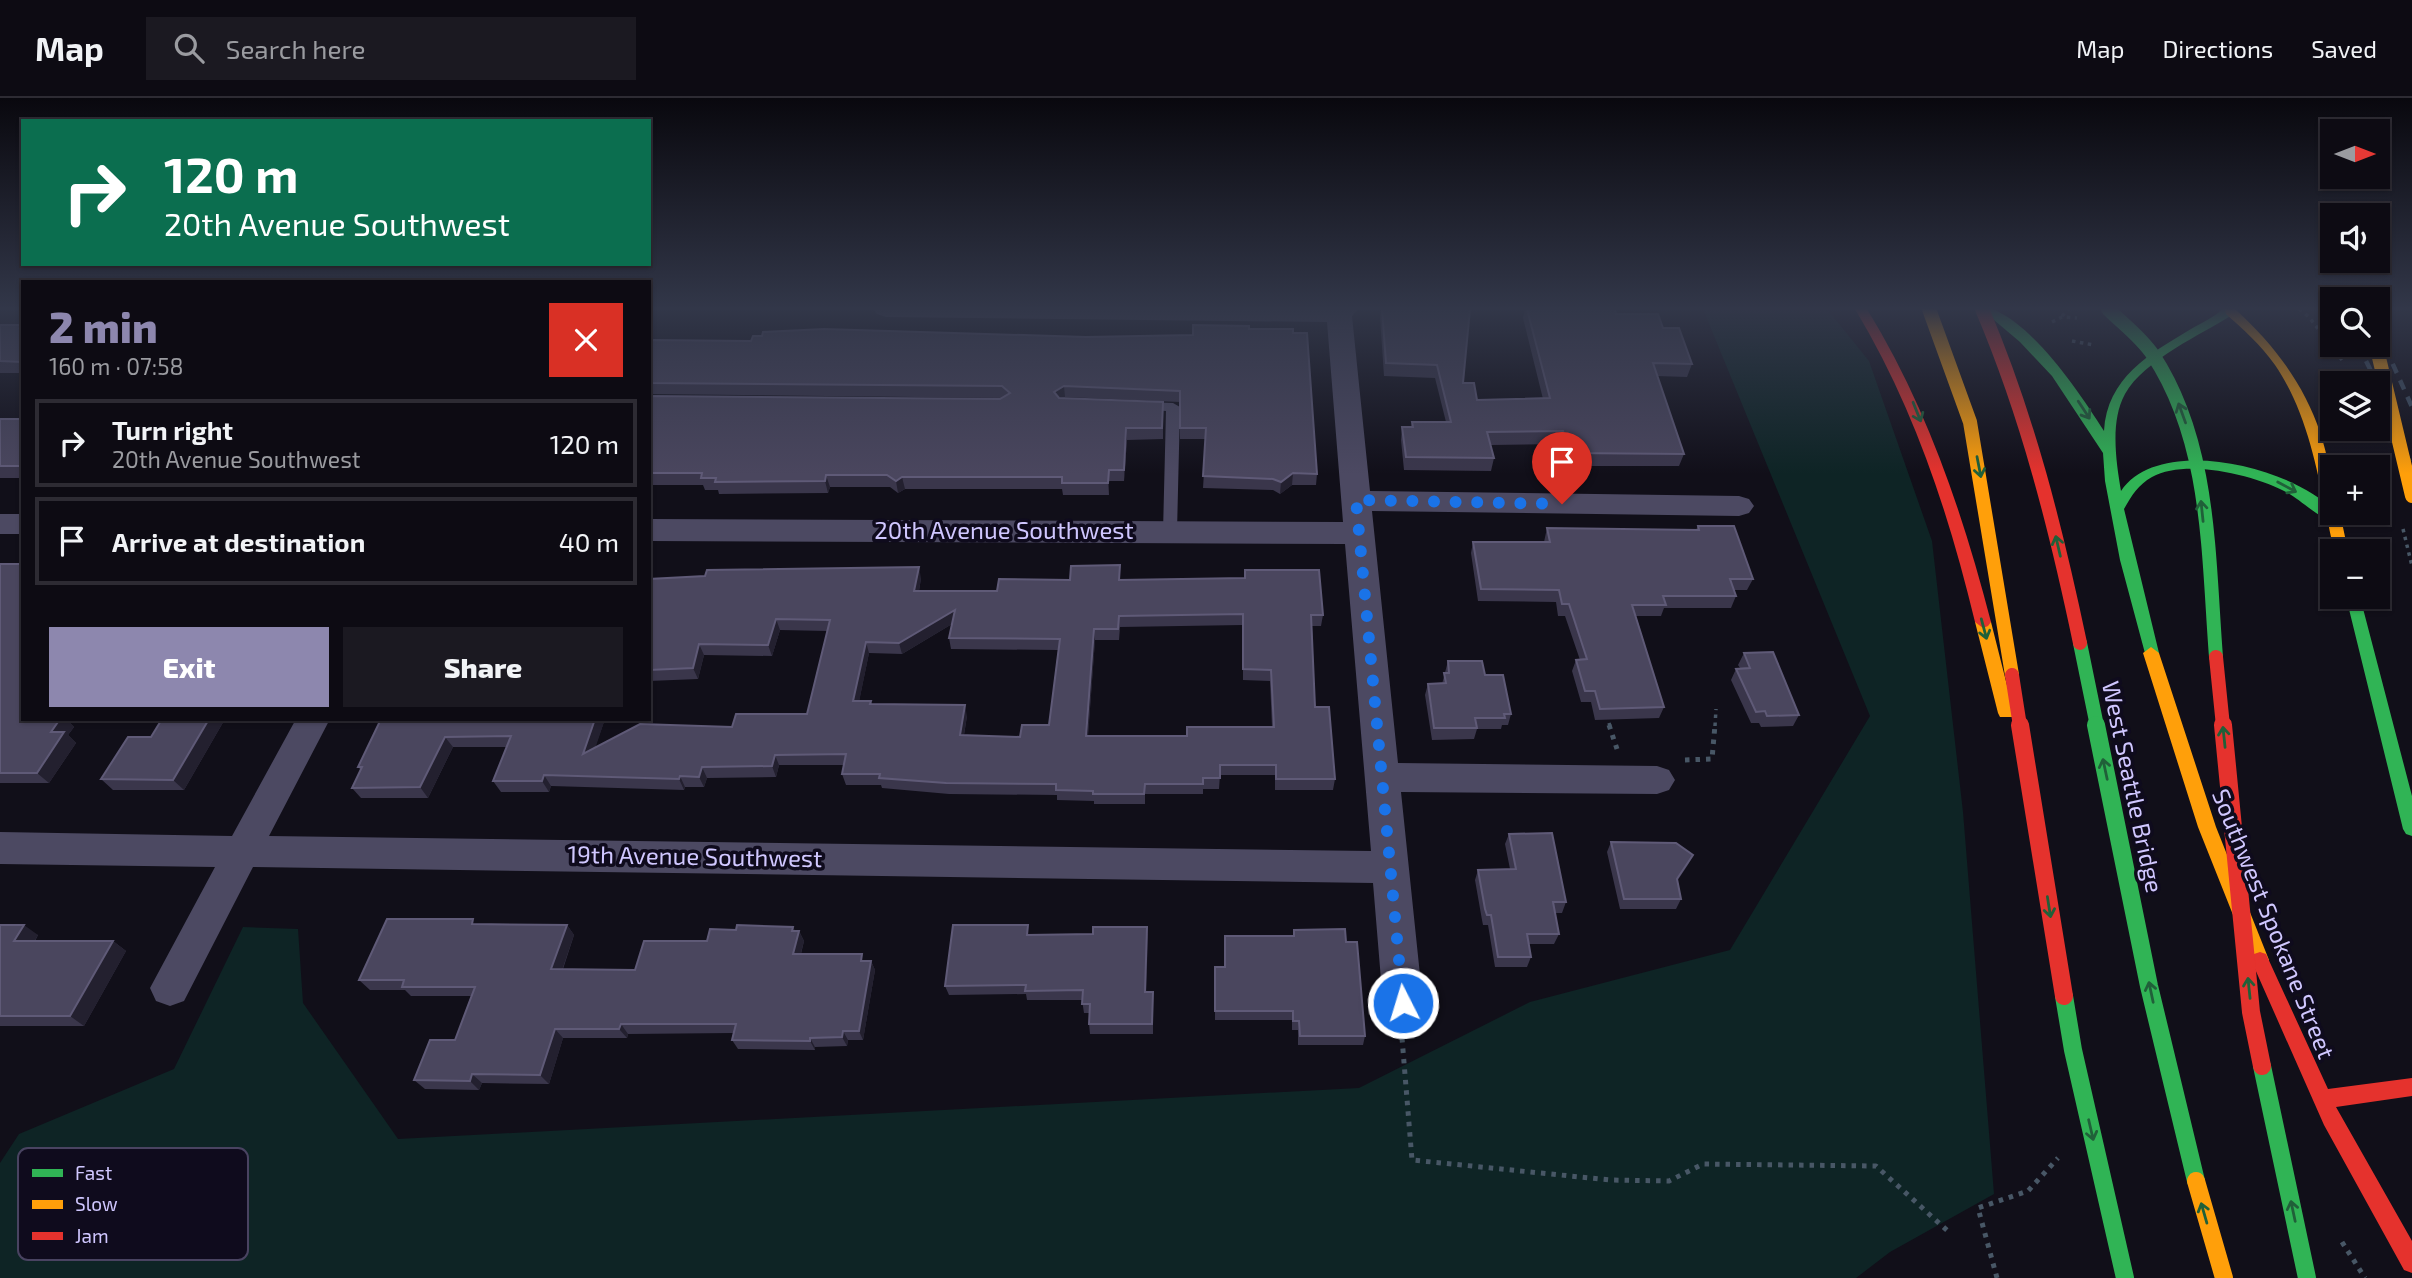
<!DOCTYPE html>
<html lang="en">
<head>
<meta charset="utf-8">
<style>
  :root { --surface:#0d0b13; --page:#1b1921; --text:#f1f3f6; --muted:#9a9ba0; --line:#2d2b33; --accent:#8d87ae }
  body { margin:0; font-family:"Exo 2",sans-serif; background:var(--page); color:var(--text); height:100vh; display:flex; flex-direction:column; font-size:26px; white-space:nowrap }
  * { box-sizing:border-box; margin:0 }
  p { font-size:23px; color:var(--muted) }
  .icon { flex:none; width:38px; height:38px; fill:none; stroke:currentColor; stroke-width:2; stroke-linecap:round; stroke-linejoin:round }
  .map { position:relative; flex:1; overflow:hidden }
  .sheet { position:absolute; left:21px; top:182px; width:630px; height:441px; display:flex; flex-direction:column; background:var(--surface); border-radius:0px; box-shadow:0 2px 5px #0004,0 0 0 2px var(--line) }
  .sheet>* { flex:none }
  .banner { position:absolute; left:21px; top:21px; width:630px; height:147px; border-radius:0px; box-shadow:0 2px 5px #0004,0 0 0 2px var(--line); background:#0b6e4f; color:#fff; overflow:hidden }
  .needle { width:46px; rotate:90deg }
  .tools { position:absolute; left:2320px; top:21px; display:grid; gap:14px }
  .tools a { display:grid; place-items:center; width:70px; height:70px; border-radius:0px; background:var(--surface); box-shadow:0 2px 5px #0004,0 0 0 2px var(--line); font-size:35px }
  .pin { position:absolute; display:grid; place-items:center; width:60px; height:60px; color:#fff; margin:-72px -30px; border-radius:50% 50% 50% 0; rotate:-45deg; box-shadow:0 0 7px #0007 }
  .pin .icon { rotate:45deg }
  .me { position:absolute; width:77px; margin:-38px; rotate:355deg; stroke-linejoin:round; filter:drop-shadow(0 0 5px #0008) }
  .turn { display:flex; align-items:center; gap:24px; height:147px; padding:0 28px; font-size:32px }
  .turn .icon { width:91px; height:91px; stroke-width:2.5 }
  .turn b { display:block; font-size:49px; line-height:60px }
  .round { display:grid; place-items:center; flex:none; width:74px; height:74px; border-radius:0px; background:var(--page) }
  .head { display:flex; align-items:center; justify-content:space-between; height:119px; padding:0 28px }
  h1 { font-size:42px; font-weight:800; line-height:52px; color:var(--accent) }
  .primary-button { display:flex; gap:14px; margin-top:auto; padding:14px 28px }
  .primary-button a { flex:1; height:80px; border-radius:0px; background:var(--accent); color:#fff; font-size:28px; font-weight:800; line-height:80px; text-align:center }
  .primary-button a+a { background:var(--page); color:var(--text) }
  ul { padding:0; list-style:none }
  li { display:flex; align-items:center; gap:21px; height:88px; margin:0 14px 10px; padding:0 14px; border:4px solid var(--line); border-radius:0px }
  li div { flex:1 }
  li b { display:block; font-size:26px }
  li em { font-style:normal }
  header { display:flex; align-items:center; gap:42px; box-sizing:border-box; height:98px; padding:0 35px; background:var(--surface); border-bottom:2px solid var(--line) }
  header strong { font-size:33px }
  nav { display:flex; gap:38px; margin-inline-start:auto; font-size:24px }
  .search { width:490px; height:63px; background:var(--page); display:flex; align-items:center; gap:18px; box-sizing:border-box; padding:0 24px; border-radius:0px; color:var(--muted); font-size:26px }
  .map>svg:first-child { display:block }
  .green { fill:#0e2425 }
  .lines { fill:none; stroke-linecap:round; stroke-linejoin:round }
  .path-far1 { stroke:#485766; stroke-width:3.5; stroke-dasharray:3.5 4.5; stroke-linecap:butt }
  .path { stroke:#485766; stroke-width:5; stroke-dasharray:4.5 6; stroke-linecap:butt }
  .lane { fill:#4c4962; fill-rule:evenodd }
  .street { fill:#4c4962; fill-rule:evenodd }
  .fast { fill:#30b455; fill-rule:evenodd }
  .slow { fill:#ff9f0a; fill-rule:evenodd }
  .jam { fill:#e5322d; fill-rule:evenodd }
  .rail { stroke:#3f5063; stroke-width:4.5; stroke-dasharray:10 8; stroke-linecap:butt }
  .fast-bridge-far1 { stroke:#30b455; stroke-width:14 }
  .fast-bridge { stroke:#30b455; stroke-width:18 }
  .slow-bridge-far1 { stroke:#ff9f0a; stroke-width:14 }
  .slow-bridge { stroke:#ff9f0a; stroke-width:18 }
  .jam-bridge-far1 { stroke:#e5322d; stroke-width:14 }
  .jam-bridge { stroke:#e5322d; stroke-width:18 }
  .wall { fill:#3a364b; fill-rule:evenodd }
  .shaded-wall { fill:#23202f }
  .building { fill:#4a465e; stroke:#5f5a77; stroke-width:2; fill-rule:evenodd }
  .oneway { stroke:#206039 }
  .route { stroke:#1a73e8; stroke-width:12; stroke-dasharray:0 21.6 }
  .labels { text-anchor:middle; stroke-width:7; stroke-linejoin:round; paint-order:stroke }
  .street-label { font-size:24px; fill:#d0c7ff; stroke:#0f0b1d }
  .key { fill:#0f0b1d; stroke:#494361; stroke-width:2 }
  .key-label { font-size:19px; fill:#d0c7ff }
</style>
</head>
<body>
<header>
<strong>Map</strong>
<div class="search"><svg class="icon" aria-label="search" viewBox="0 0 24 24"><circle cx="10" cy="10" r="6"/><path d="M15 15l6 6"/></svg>Search here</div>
<nav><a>Map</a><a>Directions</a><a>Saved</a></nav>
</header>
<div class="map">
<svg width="2412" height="1180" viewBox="0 0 2412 1180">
  <rect width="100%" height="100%" fill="#110f19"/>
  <path class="green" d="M1703 211H1827L1869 263 1932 443 1963 714 1994 1096 1890 1154 1856 1180H0V1065L19 1036 174 971 243 829 298 831 303 905 398 1041 1359 990 1530 904 1730 852 1870 618Z"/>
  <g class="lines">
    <path class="path-far1" d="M2299 211 2309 219 2342 262
      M2062 218 2069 211
      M2052 224 2062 219 2077 220
      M2072 243 2094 247
      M2403 431 2412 468
      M1609 625 1610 628
      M1715 628 1716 611"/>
    <path class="path" d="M1609 627 1617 651
      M1685 662 1712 661 1715 627
      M1402 940 1412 1062 1610 1082 1669 1083 1703 1066 1876 1068 1950 1135
      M2342 1144 2365 1180
      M1997 1180 1978 1110 2028 1093 2058 1060"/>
    <path class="lane" d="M1145 304 1173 305 1180 309 1177 434 1170 439 1163 434 1166 313 1140 311 1138 308Z"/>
    <path class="street" d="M873 211H1358L1352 218 1370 393 1739 398 1749 401 1754 408 1749 415 1739 418 1372 413 1398 665 1657 668 1669 672 1675 682 1669 692 1657 696 1401 694 1423 906 1417 919 1403 924 1389 919 1383 906 1373 785 253 769 184 903 170 908 156 903 150 890 215 769 0 766V734L232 738 296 621H330L269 738 1371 753 1345 446 649 443V421L1343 424 1327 224 886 219 877 216Z
      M0 416H23V436H0Z"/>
    <path class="fast" d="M1981 211C1987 211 1993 210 1997 213 2038 233 2080 295 2104 333 2107 280 2149 256 2191 231 2201 225 2215 219 2222 211H2235L2234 216C2202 236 2144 262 2125 296 2110 323 2116 363 2121 393 2161 333 2306 372 2340 420L2338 423C2326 427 2301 402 2288 395 2256 377 2186 360 2152 379 2138 387 2132 397 2124 411L2159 555 2151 561 2146 559 2120 462 2105 383 2103 355 2052 278 2020 244Z
      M2346 499H2360L2412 698V738L2406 736 2403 731Z"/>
    <path class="slow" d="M2225 211H2235C2296 266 2333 332 2333 415H2340L2348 453H2334C2320 390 2312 321 2275 267 2261 247 2243 231 2226 216Z
      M1983 518 1991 524 2014 615 2012 619H2000L1998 615 1975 524Z
      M2151 549 2159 555 2216 729 2269 862 2266 868 2260 870 2254 868 2251 862 2198 729 2143 555Z"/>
    <path class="jam" d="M1855 211H1867C1927 309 1962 413 1991 524L1988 528 1983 530 1975 524C1948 413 1914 309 1855 211Z
      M2260 854 2266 856 2328 991 2412 980V998L2336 1009 2412 1143V1175L2404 1172 2324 1027 2251 862 2254 856Z"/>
    <path class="rail" d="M2378 233 2412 309
      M2358 247 2377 285
      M2378 288 2412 370"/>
    <path class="fast-bridge-far1" d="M2108 211C2123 226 2141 239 2153 257 2211 345 2208 458 2216 559
      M2080 545 2097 628"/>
    <path class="fast-bridge" d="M2096 627 2149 888 2196 1083
      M2064 898 2073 952 2125 1180
      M2262 968 2307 1180"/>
    <path class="slow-bridge-far1" d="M1929 211 1970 324 2012 577
      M2376 247 2412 398"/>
    <path class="slow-bridge" d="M2196 1083 2224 1180"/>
    <path class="jam-bridge-far1" d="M1982 211C2028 319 2056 431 2080 545
      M2216 559 2223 628
      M2012 577 2020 628"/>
    <path class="jam-bridge" d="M2020 627 2064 898
      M2223 627 2251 914 2262 968"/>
  </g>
  <path class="wall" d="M1381 211H1470L1463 285 1477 302 1543 301 1523 220 1525 211H1615L1616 216 1663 230 1692 266 1687 279 1657 278 1684 356 1679 368H1565L1560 346 1491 347 1494 360 1491 373 1404 372 1401 342 1402 329H1411L1412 324H1446L1435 280 1384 278 1380 219Z
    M0 227 23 229V275H0Z
    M1249 231 1317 376 1316 387H1292L1280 396 1273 392 1203 390 1206 341H1180V304L1065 299 1064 300 1163 316V341L1127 342 1124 383H1109V397H1063L1062 391H905L898 395 890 389H830L828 395 719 396 718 392H705L703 387H649V298L1000 301 1002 300 649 296V242L751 243 1086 239 1193 237Z
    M0 321H23V380H0Z
    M1698 428 1753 481 1747 492H1734L1736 498 1731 510H1664L1661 518H1636L1664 609 1659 620 1595 622 1591 604H1581L1572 573 1576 562H1580L1565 518H1558L1556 504 1478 503 1471 455 1473 444H1544L1547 430 1696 432Z
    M0 466 23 621H66L74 629 68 637 76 645 49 685H0Z
    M921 480 919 493H997L1121 482 1323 517 1321 528H1312L1315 609 1335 681 1333 692H1275V677H1220L1219 691H1203V696H1145V706H1094V703L1057 702V697L949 696 882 690 881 687H846L842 676 844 667H779L776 679 707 680 704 689H685L684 692 551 688 549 694H501L493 683 507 649H453L428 700H361L352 690 361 672 358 669 381 621H605L595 649 732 629 807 616 827 533 780 532 772 558 704 557 698 581 649 583V481ZM952 526 949 540 951 551 1058 552 1049 627 1020 639 964 637 967 618 872 606 871 603H859L869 555 902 556ZM1243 527V582L1270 583 1272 629 1187 638H1088L1095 542H1119L1120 529Z
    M1744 555 1799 617 1793 628 1761 629 1759 625H1751L1731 582 1736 571 1740 570 1738 567Z
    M1448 563 1485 577 1511 616 1508 627H1502L1501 631H1477L1474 641 1432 642 1425 597 1428 586H1442Z
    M162 621H225L184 692H113L101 681 151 639Z
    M1509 736 1566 804 1562 815H1555L1559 836 1554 846H1529L1531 859 1527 869H1495L1488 827H1483L1482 822 1475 782 1478 772 1510 771 1505 746Z
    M1611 744 1693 757 1677 783 1681 801 1676 811H1620L1607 754Z
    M478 826 567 827 574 837 563 871 635 872 736 832 793 829 795 833H799L804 843 801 856 865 863H871L875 872 863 942H848L847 948 815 949V952L738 951 732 942 733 935 628 936 627 940H563L549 986 482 985 479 992 425 991 414 982 455 942 471 898H411L405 892H370L359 882Z
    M0 827 38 837 35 843H113L126 853 84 928H0Z
    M1147 829 1146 894H1153V936H1090L1089 926V915H1084L1082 902H1027L1026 896 949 897 945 888 1031 837 1093 836Z
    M1294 832 1346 844 1365 938 1363 947H1298V932H1292V922H1215V869H1225L1293 838Z"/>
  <path class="shaded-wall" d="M1064 288 1065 299 1055 305 1054 294Z
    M1126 330 1127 342 1124 383V372Z
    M1109 372V397L1108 385Z
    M1293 375 1292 387 1280 396 1281 384Z
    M826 377 830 389 828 395 825 383Z
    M902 379 905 391 898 395 896 383Z
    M919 469 921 480 917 504 914 493Z
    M955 512 957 523 902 556 899 545Z
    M776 521 780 532 772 558 768 547Z
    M1094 531 1095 542 1087 648 1086 638Z
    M866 544 869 555 857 614 853 603Z
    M699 546 704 557 698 581 693 570Z
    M965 607 967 618 962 648 960 637Z
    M49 621H66L74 629 68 637 76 645 49 685 37 675 51 634Z
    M209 621H225L184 692 173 682Z
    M595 621H605L590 666 583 656Z
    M445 639 453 649 428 700 420 689Z
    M775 657 779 667 776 679 772 668Z
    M702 669 707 680 704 689 699 679Z
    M544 677 551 688 549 694 542 683Z
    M680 678 685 689 684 692 679 681Z
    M1693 757 1688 767 1672 791 1677 781Z
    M24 827 38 837 29 853 14 843Z
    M567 827 574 837 559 881 551 871Z
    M793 829 797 838 799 833 804 843 798 866 793 856 792 833Z
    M1147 829 1148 839 1146 903 1145 894Z
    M113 843 126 853 84 928 70 918Z
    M871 863 875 872 863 942 859 933Z
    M621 926 628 936 627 940 619 931Z
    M555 931 563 940 549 986 540 977Z
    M843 933 848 942 847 948 842 939Z
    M810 940 815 949V952L810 943Z
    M472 976 482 985 479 992 470 983Z"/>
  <path class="building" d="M1382 211H1470L1463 285H1474L1477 302 1550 300 1527 211H1615L1616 216H1658L1663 230H1679L1692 266 1653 265 1684 356 1569 355 1563 333 1487 334 1494 360 1406 359 1402 329H1413L1412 324H1451L1437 267 1386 265Z
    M0 227H22L20 230H23L22 264 0 263Z
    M1193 227 1249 228V231H1293V235H1307L1317 376 1293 375 1281 384 1273 381 1203 378 1206 330H1180V293L1064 288 1054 294 1059 300 1163 304 1162 330H1126L1124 372H1109L1108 385H1062V379H902L896 383 887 377H826L825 383 715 384 716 380H701L702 375H649V298L1000 301 1010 295 1002 288 649 285V242L751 243 753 238H762L763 234 824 231 1086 239 1193 237Z
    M0 321H23V368H0Z
    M1698 428H1734L1753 481H1730L1736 498H1663L1666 507H1632L1664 609 1600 611 1595 593H1585L1576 562 1587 561 1569 506H1562L1559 492 1481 491 1473 444H1550L1547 430 1699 432Z
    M0 466H23V621H60L51 634H64L37 675H0Z
    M1120 467 1119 482 1245 480V472H1319L1323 517H1311L1315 609H1329L1335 681H1276V667H1220V680H1203V686H1145L1144 696H1093V693L1056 692V686L946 685 879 680 880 676H842L846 656 775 657 772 668 702 669 699 679 680 678 679 681 544 677 542 683H493L511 638 445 639 420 689 352 690 362 669H358L381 621H595L583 656 640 626 732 629 736 616H807L830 522 776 521 768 547 699 546 693 570 649 572V481L705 478 707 472 919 469 914 493H997L999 481 1070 482 1071 468ZM955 512 949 540 1060 541 1049 627H1022L1020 639 960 637 965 607 870 606 871 603H853L866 544 899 545ZM1243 516V571L1271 572 1274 629H1187V638H1086L1094 531H1118L1119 518Z
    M1773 554 1799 617 1767 618 1765 613 1756 614 1736 571 1750 570 1744 555Z
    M1448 563H1482L1485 577H1503L1511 616H1504L1505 620H1475L1477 630H1434L1428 586 1446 585 1444 575H1449Z
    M162 621H209L173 682 101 681 128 639H151Z
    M1552 735 1566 804H1553L1559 836H1527L1531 859H1498L1491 817H1487L1485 811 1478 772 1516 771 1509 736Z
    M1611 744 1676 745 1693 757 1677 781 1681 801H1624Z
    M387 821H473L472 826 567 827 551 871 635 872 644 843H707L710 831 736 832 737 827 793 829 792 833H799L793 856H862L861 863H871L859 933H843L842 939 810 940V943L732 942 736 926H621L619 931H555L540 977 472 976 470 983 414 982 430 942H455L475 889H402L404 882H359Z
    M0 827H24L14 843H113L70 918H0Z
    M953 827H1028L1027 837 1093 836V829H1147L1145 894H1153L1152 926H1089L1090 906H1082L1083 892 1025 893 1026 887 945 888Z
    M1345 831 1346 844H1357L1365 938H1300L1299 923H1293V913H1215V869H1225V838H1294V832Z"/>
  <defs><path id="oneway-shaft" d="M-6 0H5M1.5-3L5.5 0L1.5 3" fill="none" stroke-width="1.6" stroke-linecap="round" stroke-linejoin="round" transform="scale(1.75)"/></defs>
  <g class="oneway">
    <use href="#oneway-shaft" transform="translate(2084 312) rotate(57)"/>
    <use href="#oneway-shaft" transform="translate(1917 314) rotate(68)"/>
    <use href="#oneway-shaft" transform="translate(2182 315) rotate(-110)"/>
    <use href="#oneway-shaft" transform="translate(1979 369) rotate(79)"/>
    <use href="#oneway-shaft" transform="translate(2287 389) rotate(28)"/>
    <use href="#oneway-shaft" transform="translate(2202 413) rotate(-96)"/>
    <use href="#oneway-shaft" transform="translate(2058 448) rotate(-103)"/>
    <use href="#oneway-shaft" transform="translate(1984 531) rotate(75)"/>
    <use href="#oneway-shaft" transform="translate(2224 639) rotate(-96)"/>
    <use href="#oneway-shaft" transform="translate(2105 671) rotate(-102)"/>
    <use href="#oneway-shaft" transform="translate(2049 809) rotate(81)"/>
    <use href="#oneway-shaft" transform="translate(2249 890) rotate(-96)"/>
    <use href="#oneway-shaft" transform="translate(2151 894) rotate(-102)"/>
    <use href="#oneway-shaft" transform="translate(2091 1032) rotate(77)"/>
    <use href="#oneway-shaft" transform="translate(2293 1113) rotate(-102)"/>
    <use href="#oneway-shaft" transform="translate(2204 1115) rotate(-106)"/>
  </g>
  <linearGradient id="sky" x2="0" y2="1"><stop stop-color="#09080e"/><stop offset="0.56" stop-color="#323749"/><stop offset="1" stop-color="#323749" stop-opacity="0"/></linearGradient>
  <rect width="2412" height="376" fill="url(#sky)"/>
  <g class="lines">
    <path class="route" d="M1403 905 1356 402 1562 406"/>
  </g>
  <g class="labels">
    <g class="street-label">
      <text x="1004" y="441">20th Avenue Southwest</text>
      <text transform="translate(2132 689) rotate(78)" y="8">West Seattle Bridge</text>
      <text transform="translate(695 759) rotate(1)" y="8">19th Avenue Southwest</text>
      <text transform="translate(2273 826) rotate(68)" y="8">Southwest Spokane Street</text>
    </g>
  </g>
  <rect x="18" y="1050" width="230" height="112" rx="10" class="key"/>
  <rect x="32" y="1071" width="31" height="8" fill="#30b455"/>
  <rect x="32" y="1102" width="31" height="9" fill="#ff9f0a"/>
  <rect x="32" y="1134" width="31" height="8" fill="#e5322d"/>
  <g class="key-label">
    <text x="75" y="1082">Fast</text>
    <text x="75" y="1113">Slow</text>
    <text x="75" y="1145">Jam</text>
  </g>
</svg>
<div class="tools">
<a><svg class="needle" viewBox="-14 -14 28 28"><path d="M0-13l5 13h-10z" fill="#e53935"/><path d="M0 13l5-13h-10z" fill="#9a9ba0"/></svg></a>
<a><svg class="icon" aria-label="sound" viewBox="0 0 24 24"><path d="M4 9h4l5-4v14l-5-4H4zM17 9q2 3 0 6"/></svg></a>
<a><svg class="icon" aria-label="search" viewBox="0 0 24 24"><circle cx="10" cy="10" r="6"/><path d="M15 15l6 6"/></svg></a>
<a><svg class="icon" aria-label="layers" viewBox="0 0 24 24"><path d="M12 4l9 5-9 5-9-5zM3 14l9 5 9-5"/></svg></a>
<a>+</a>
<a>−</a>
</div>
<div class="pin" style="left:1562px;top:406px;background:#d93025"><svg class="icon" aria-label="arrive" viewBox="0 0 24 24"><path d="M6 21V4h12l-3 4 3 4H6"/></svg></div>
<svg class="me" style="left:1403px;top:905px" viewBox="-20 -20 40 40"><circle r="17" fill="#1a73e8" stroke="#fff" stroke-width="3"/><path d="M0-11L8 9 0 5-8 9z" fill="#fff"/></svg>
<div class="banner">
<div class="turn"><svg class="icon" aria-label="right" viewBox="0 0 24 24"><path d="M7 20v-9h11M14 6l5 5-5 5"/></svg><div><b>120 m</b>20th Avenue Southwest</div></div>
</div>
<section class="sheet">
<div class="head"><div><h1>2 min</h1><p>160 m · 07:58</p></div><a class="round" style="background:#d93025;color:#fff"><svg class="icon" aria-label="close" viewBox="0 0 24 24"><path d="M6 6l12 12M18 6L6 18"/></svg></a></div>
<ul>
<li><svg class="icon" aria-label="right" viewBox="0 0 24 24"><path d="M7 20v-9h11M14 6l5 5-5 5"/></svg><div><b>Turn right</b><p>20th Avenue Southwest</p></div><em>120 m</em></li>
<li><svg class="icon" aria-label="arrive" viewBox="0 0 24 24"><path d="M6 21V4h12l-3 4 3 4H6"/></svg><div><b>Arrive at destination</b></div><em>40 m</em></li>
</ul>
<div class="primary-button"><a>Exit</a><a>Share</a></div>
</section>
</div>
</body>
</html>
